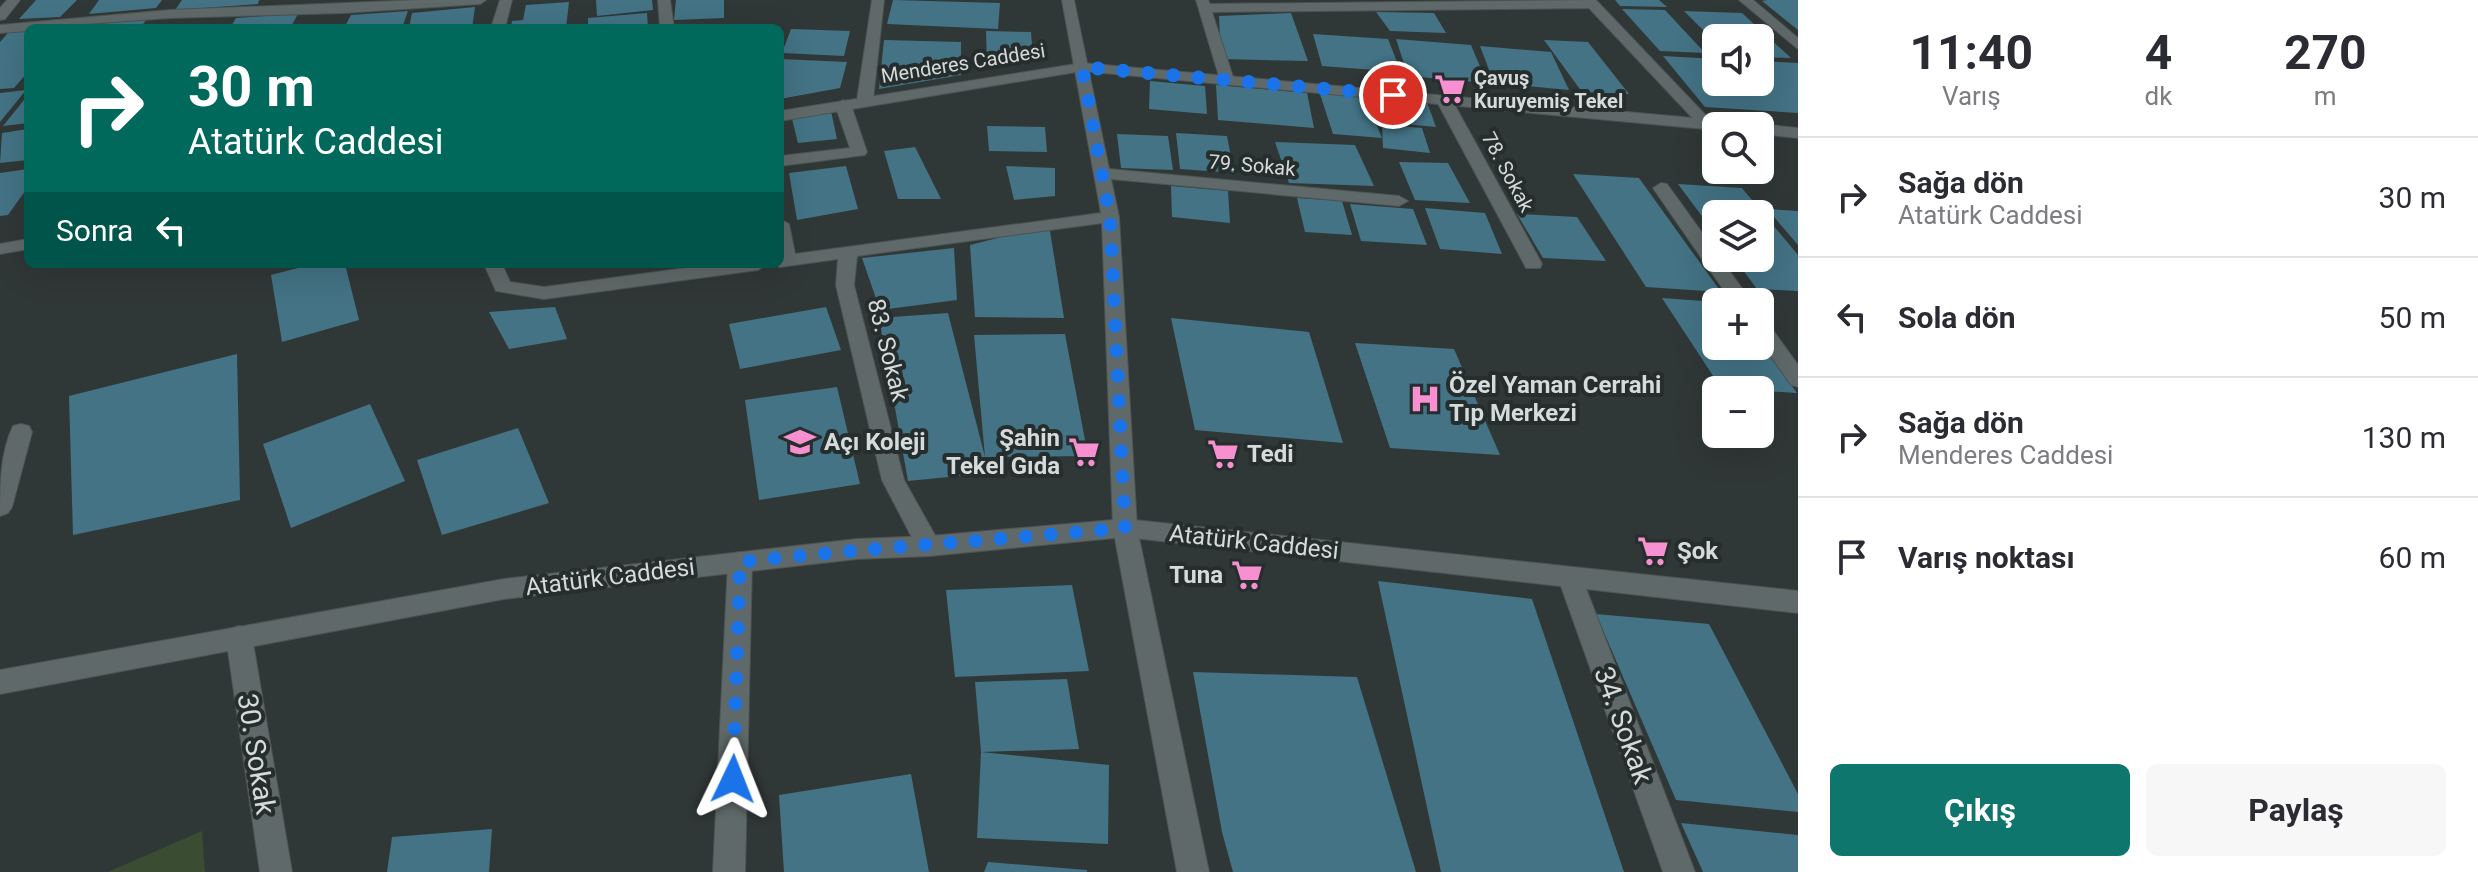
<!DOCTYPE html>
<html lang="tr">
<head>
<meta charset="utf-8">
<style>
  :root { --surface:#fff; --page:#f7f7f7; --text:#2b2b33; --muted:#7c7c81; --line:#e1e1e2; --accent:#0f766e }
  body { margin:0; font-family:Roboto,sans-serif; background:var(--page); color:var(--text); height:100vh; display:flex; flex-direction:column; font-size:30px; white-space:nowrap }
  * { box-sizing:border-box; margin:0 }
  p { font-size:26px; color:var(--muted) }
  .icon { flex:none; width:44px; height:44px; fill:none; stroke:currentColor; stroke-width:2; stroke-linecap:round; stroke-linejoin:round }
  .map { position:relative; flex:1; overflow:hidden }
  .details { display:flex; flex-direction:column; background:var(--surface); width:680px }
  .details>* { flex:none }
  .top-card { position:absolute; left:24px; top:24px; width:760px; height:244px; border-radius:12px; box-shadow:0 8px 32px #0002; background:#00695c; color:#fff; overflow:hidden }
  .tools { position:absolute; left:1702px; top:24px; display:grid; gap:16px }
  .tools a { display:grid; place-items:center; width:72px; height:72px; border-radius:12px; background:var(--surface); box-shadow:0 8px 32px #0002; font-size:40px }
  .pin { position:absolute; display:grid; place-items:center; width:68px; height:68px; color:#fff; margin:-34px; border:4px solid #fff; border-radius:50%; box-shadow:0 2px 8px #0007 }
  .me { position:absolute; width:88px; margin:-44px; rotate:2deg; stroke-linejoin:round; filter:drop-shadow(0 0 6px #0008) }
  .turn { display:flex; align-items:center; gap:28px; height:168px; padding:0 32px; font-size:36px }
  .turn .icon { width:104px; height:104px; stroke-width:2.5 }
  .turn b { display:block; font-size:56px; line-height:68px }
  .then { display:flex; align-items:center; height:76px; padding:0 32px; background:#0003; gap:16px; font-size:30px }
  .eta { display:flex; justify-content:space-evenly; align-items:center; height:136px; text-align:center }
  .eta b { font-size:48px; font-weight:700; line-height:56px }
  .button { display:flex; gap:16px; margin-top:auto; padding:16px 32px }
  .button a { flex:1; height:92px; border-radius:12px; background:var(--accent); color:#fff; font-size:32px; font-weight:700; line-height:92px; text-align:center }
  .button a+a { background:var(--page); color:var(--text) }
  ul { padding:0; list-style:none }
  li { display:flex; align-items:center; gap:24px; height:120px; padding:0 32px; border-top:2px solid var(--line) }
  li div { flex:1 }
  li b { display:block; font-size:30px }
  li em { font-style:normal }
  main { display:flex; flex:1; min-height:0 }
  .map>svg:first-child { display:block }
  .green { fill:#3a4c31 }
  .building { fill:#437385 }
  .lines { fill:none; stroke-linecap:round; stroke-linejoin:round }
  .service-casing { stroke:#4d5353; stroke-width:2 }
  .pedestrian-casing { stroke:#4d5353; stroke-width:2 }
  .minor-casing { stroke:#4d5353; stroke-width:2 }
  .tertiary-casing { stroke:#4d5353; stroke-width:2 }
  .service { fill:#606969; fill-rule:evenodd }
  .pedestrian { fill:#606969; fill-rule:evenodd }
  .minor { fill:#606969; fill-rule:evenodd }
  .tertiary { fill:#606969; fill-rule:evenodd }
  .route { stroke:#1a73e8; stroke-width:14; stroke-dasharray:0 25.2 }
  .labels { text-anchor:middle; stroke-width:8; stroke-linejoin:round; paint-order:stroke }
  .far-street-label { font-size:20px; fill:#d5dada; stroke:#262e2d }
  .far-poi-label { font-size:20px; font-weight:bold; fill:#d5dada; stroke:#262e2d; text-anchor:start }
  .street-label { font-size:24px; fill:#d5dada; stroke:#262e2d }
  .poi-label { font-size:24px; font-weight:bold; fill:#d5dada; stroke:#262e2d; text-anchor:start }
  .near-street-label { font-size:28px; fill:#d5dada; stroke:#262e2d }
</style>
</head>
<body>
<main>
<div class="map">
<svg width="1798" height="872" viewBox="0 0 1798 872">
  <rect width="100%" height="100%" fill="#303837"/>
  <path class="green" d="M202 831 205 872H108Z"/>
  <path class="building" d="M36 0H77L60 17 19 19Z
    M99 0H162L156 8 89 14Z
    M182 0H259L258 4 175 10Z
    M596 0H652L653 10 597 16Z
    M676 0H724V18L674 20Z
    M893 0 1000 3 998 29 887 24Z
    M1615 0H1659L1667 7 1620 6Z
    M1798 0V30L1762 1 1767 0Z
    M569 2 566 28H511L512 21 523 20 526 5Z
    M475 7 472 28H409L412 13Z
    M1622 9 1665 10 1705 53 1660 51Z
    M408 11 402 28H344L351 15Z
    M1684 11 1742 13 1791 58 1760 57V38H1716V43Z
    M1376 12 1434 13 1446 33 1390 31Z
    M647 13 648 28H588V18Z
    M1291 13 1308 61 1221 59 1219 16Z
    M298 14 290 28H230L236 18Z
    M147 19 140 28H77V26Z
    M791 29 850 31 844 56 782 53Z
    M28 31V72L14 88 0 89V42L8 33Z
    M986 31 1031 32 1033 58 987 66Z
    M1313 34 1388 39 1401 72 1322 66Z
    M1396 39 1471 45 1487 83 1408 76Z
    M884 40 961 42V75L879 89Z
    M1544 40 1588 42 1629 94 1582 92Z
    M1480 46 1551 52 1569 90 1494 83Z
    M1663 56 1716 59V82H1760V61L1798 63V113L1705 107Z
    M780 59 847 62 840 88 780 99Z
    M1150 81 1205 86 1207 114 1149 109Z
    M1216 85 1307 93 1314 128 1218 120Z
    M26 90 0 122V93Z
    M1319 91 1427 102 1436 127 1375 121 1382 138 1333 134Z
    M28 95V123L3 126Z
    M831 111 837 139 798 143 792 119Z
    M1382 125 1422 128 1430 153 1383 148Z
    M987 126 1045 127 1047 152 989 151Z
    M28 129V160L0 163 2 133Z
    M1176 133 1227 136 1234 173 1180 169Z
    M1117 134 1168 136 1173 170 1121 168Z
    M1275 142 1355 145 1374 186 1289 183Z
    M915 147 941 199H898L884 151Z
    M1399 162 1448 163 1470 203 1415 200Z
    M846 166 858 209 797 220 789 173Z
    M1006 166 1055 168V196L1014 200Z
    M28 169V187L8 215 0 216V173Z
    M1573 174 1639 178 1721 292 1646 287Z
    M1678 184 1742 188 1798 255V291L1757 289 1734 258H1760V214H1716V235Z
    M1171 186 1228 191 1230 223 1172 217Z
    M1297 198 1342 201 1352 235 1305 232Z
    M1350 204 1413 209 1427 245 1361 241Z
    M1425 208 1485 213 1502 254 1440 249Z
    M1767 209 1798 211V245Z
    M1517 214 1577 217 1606 261 1543 258Z
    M1049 225 1064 318 975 317 970 245Z
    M954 248 957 300 880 310 862 258Z
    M313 264H345L359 320 282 342 271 275Z
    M1662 298 1716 302V346H1762L1797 393 1721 388Z
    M555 307 567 339 509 349 489 312Z
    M826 307 841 350 740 369 729 324Z
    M948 313 985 457 974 335 1065 334 1088 456 985 457 989 473 908 481 879 318Z
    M1171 318 1309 332 1343 443 1195 430Z
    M1355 343 1454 349 1500 455 1390 448Z
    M237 354 240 500 73 535 69 396Z
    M837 387 860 484 759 500 745 400Z
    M370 404 405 481 291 528 263 444Z
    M518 428 549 503 442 535 417 460Z
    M1378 581 1532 599 1624 872H1441Z
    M1072 585 1089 671 955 677 946 590Z
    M1596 614 1709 624 1798 794V812L1676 800Z
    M1193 672 1357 677 1416 872H1233L1222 832Z
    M1067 679 1079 749 981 752 975 682Z
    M981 752 1109 765 1108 844 977 838Z
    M911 774 929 872H784L779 795Z
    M1681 823 1798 835V872H1703Z
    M492 829 489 872H387L392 837Z
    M988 862 1087 870V872H984Z"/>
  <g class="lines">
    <defs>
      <path id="service" d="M21 424 29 426 32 432 12 507 8 513 0 516C0 486 0 454 13 426Z"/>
      <path id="pedestrian" d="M1082 63 1727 121 1735 126H1716V130L1082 71 780 121V111Z
        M1760 124 1798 128V138L1760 134V126H1754Z
        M28 239V249L0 254V244Z"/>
      <path id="minor" d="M7 0H20L5 19 0 20V8Z
        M420 0H486L480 4 343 13 170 18 28 28V31L0 33V25L170 10Z
        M500 0H512L505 28H491Z
        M658 0H670L674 28H660Z
        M872 0H884L873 100 865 105 857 100Z
        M1062 0H1074L1109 169 1399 196 1408 201 1399 206 1111 179 1119 217 1137 528 1209 872H1177L1113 528 1102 223 857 256 854 285 904 480 941 546 938 553 929 556 920 553 882 480 836 285 838 259 780 267 773 264H780V219L789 224 795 254 1101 213Z
        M1196 0H1208L1210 4 1596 0 1714 124 1706 129 1701 127 1589 8 1212 12 1234 80 1227 84 1220 80Z
        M1739 0H1753L1798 38V49Z
        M1444 95 1452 100 1542 264 1540 268H1526L1524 264 1436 100Z
        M843 100 851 105 867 152 865 155 780 166V156L850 148 835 105Z
        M1661 183 1667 184 1716 252V258H1720L1752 302H1732L1653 188Z
        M484 264H502L510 282 544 287 716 264H767L758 270 544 299 496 291Z
        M1760 321 1767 322 1798 365V387L1791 385 1760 341Z
        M740 552 749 555 752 562 745 872H713L728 562 731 555Z
        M1570 568 1579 571 1582 578 1695 872H1663L1558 578 1561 571Z
        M239 626 248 629 252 637 292 872H260L226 637 230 629Z"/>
      <path id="tertiary" d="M1125 519 1798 591V613L1125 537 929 556 857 559 504 599 0 694V670L504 579 857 539 929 536Z"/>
    </defs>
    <use href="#service" class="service-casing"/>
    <use href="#pedestrian" class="pedestrian-casing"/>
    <use href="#minor" class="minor-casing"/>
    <use href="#tertiary" class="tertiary-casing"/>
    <use href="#service" class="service"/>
    <use href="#pedestrian" class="pedestrian"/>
    <use href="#minor" class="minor"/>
    <use href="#tertiary" class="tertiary"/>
  </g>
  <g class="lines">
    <path class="route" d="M733 779 740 562C868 548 996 540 1125 528L1110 217 1082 67 1393 95"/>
  </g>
  <defs>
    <symbol id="supermarket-bare" viewBox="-9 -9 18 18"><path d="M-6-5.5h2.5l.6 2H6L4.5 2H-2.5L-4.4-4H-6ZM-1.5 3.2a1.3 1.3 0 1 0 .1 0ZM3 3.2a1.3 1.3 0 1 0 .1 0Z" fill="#f690d0" stroke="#262e2d" stroke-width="2.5" paint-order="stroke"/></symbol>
    <symbol id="hospital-bare" viewBox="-9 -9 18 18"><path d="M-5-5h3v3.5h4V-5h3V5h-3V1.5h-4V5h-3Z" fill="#f690d0" stroke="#262e2d" stroke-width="2.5" paint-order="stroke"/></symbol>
    <symbol id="school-bare" viewBox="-9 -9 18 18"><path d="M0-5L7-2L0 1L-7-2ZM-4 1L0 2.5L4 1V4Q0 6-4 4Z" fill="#f690d0" stroke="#262e2d" stroke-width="2.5" paint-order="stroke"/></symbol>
  </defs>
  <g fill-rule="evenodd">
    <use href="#supermarket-bare" x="1428" y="67" width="44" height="44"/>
    <use href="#hospital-bare" x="1403" y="377" width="44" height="44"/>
    <use href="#school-bare" x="778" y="420" width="44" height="44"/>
    <use href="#supermarket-bare" x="1062" y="430" width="44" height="44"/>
    <use href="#supermarket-bare" x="1201" y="432" width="44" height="44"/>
    <use href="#supermarket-bare" x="1631" y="529" width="44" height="44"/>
    <use href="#supermarket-bare" x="1225" y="553" width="44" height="44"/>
  </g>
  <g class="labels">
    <g class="far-street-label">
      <text transform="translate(963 63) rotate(-9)" y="7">Menderes Caddesi</text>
      <text transform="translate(1252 165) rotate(5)" y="7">79. Sokak</text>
      <text transform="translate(1508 172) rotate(62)" y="7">78. Sokak</text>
    </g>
    <g class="far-poi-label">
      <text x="1474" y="85">Çavuş<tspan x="1474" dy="23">Kuruyemiş Tekel</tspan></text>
    </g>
    <g class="street-label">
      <text transform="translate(888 350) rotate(76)" y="8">83. Sokak</text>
      <text transform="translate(1254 542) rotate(6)" y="8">Atatürk Caddesi</text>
      <text transform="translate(610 577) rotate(-7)" y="8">Atatürk Caddesi</text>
    </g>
    <g class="poi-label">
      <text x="1449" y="393">Özel Yaman Cerrahi<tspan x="1449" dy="28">Tıp Merkezi</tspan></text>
      <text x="1060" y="446" text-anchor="end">Şahin<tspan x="1060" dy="28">Tekel Gıda</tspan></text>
      <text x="824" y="450">Açı Koleji</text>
      <text x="1247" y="462">Tedi</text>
      <text x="1677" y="559">Şok</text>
      <text x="1223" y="583" text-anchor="end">Tuna</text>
    </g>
    <g class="near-street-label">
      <text transform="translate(1624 725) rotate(70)" y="10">34. Sokak</text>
      <text transform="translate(257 754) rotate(81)" y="10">30. Sokak</text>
    </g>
  </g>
</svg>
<div class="tools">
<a><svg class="icon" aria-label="sound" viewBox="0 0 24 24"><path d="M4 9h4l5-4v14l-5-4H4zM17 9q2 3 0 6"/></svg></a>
<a><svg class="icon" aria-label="search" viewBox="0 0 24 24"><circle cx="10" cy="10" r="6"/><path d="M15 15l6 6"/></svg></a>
<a><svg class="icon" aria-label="layers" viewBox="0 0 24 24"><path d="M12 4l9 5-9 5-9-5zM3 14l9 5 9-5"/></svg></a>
<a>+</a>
<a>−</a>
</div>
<div class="pin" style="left:1393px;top:95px;background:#d93025"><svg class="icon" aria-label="arrive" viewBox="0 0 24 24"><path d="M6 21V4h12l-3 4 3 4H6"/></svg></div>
<svg class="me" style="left:733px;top:779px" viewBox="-20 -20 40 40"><path d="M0-17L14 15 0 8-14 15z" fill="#1a73e8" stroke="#fff" stroke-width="4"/></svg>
<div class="top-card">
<div class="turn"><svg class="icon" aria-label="right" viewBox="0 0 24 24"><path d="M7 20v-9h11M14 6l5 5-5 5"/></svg><div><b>30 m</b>Atatürk Caddesi</div></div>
<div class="then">Sonra<svg class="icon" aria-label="left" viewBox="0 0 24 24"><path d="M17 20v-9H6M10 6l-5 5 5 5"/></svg></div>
</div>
</div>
<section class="details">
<div class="eta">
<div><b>11:40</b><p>Varış</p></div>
<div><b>4</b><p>dk</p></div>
<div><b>270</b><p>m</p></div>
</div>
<ul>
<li><svg class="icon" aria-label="right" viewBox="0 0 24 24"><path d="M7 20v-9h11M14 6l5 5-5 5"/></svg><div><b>Sağa dön</b><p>Atatürk Caddesi</p></div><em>30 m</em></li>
<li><svg class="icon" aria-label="left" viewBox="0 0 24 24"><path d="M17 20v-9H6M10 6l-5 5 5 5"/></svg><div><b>Sola dön</b></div><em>50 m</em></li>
<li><svg class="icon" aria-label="right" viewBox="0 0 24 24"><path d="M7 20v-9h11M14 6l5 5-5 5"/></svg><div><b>Sağa dön</b><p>Menderes Caddesi</p></div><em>130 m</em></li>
<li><svg class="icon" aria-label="arrive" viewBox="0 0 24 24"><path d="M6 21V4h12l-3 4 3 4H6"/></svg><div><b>Varış noktası</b></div><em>60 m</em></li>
</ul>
<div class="button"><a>Çıkış</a><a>Paylaş</a></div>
</section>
</main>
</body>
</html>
